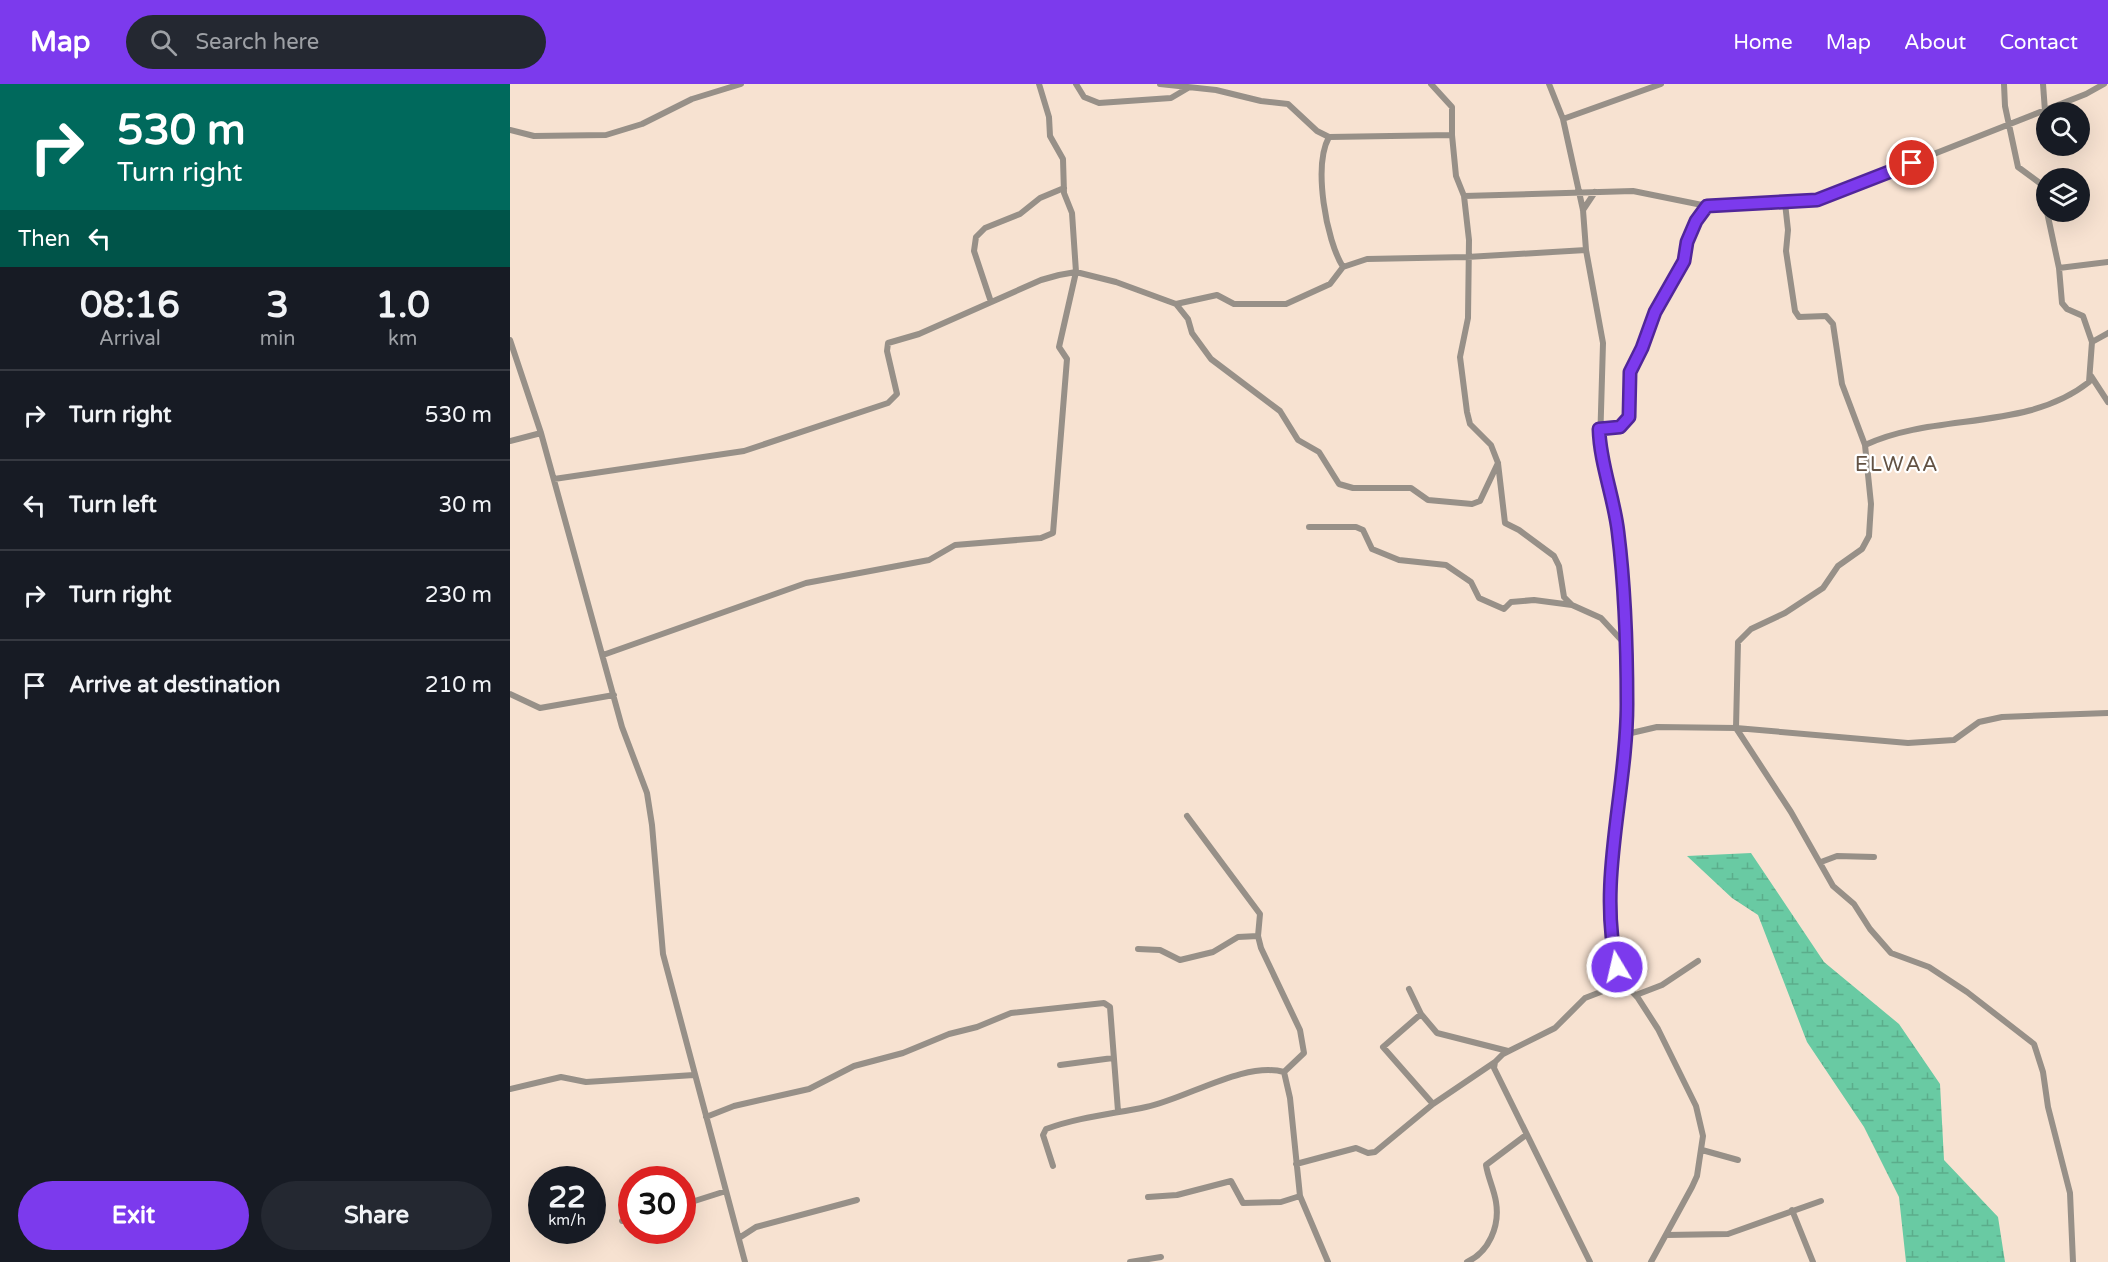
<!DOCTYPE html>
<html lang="en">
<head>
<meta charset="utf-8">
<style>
  :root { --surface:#171b24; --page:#242831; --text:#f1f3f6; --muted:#9ea1a6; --line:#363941; --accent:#7c3aed }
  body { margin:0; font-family:"Varela Round",sans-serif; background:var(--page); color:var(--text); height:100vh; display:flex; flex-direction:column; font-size:22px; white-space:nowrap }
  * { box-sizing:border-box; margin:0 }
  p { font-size:20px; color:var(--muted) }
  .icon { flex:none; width:33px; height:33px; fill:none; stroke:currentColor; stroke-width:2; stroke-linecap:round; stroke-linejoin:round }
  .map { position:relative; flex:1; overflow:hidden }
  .details { display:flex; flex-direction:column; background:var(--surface); width:510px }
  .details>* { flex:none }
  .top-card { background:#00695c; color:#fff; overflow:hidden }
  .buttons { position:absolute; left:1526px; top:18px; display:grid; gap:12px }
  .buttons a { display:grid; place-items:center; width:54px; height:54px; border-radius:50%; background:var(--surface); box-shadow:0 6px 24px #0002; font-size:30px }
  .speed { position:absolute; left:18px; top:1082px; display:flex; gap:12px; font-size:30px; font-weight:700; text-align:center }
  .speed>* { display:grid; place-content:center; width:78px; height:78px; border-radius:50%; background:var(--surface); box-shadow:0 6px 24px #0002; line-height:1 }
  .speed small { font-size:15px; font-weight:400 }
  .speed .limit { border:9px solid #d22; background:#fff; color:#111 }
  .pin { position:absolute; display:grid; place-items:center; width:51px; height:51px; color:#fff; margin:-26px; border:3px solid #fff; border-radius:50%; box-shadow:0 2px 6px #0007 }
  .me { position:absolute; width:66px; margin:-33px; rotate:351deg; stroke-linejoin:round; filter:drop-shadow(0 0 4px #0008) }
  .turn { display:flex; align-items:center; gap:21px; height:126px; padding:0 18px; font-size:27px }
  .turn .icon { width:78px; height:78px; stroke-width:2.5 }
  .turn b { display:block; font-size:42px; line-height:51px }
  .then { display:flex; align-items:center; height:57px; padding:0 18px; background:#0003; gap:12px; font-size:22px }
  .eta { display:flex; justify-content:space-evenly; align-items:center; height:102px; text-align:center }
  .eta b { font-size:36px; font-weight:800; line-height:42px }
  .primary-button { display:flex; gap:12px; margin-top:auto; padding:12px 18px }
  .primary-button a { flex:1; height:69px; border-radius:36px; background:var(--accent); color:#fff; font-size:24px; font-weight:800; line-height:69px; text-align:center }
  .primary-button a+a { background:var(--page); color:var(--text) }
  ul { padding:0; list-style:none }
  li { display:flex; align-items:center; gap:18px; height:90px; padding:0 18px; border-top:2px solid var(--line) }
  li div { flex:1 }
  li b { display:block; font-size:22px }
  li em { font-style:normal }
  header { display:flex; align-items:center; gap:36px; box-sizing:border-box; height:84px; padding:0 30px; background:var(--accent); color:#fff }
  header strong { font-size:28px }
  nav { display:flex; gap:33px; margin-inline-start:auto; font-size:21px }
  .search { width:420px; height:54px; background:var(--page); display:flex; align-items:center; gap:15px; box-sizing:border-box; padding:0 21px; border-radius:33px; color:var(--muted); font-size:22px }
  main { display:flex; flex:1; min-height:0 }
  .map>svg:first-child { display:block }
  .wetland { fill:url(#wetland-marsh) }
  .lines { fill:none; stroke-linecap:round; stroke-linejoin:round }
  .street { stroke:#979088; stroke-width:6 }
  .route-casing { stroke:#51269a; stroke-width:15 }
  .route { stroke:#7c3aed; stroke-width:10 }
  .labels { text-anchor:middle; stroke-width:4.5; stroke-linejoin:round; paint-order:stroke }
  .quarter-label { font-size:21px; letter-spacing:1.5px; fill:#635243; stroke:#fff }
</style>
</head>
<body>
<header>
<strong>Map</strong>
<div class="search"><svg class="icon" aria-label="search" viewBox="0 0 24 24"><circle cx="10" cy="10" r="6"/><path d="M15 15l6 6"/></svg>Search here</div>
<nav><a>Home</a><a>Map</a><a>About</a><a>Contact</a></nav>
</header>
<main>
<section class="details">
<div class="top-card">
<div class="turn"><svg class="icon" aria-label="right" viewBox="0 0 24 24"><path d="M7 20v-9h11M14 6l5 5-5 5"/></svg><div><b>530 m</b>Turn right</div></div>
<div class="then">Then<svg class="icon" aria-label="left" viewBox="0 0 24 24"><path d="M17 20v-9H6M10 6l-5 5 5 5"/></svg></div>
</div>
<div class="eta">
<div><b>08:16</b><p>Arrival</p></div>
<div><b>3</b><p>min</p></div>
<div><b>1.0</b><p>km</p></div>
</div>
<ul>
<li><svg class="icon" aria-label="right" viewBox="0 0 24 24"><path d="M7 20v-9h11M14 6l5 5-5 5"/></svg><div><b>Turn right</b></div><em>530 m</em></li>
<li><svg class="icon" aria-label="left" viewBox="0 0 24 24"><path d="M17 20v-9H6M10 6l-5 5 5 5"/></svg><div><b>Turn left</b></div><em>30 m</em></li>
<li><svg class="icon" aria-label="right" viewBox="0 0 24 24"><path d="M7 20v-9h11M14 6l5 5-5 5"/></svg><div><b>Turn right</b></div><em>230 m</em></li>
<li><svg class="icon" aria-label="arrive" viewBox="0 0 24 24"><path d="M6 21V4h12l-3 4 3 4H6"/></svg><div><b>Arrive at destination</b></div><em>210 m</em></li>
</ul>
<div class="primary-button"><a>Exit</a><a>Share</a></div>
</section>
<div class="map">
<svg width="1598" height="1178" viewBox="0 0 1598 1178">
  <defs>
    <pattern id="wetland-marsh" width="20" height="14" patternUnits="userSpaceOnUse" patternTransform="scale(1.5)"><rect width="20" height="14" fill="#69caa3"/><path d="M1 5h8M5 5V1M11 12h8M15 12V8" fill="none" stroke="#5bad8b"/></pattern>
  </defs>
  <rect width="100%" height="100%" fill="#f7e2d1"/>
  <path class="wetland" d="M1241 769 1314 878 1389 940 1430 1000 1434 1076 1488 1133 1495 1178H1396L1389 1113 1354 1043 1297 958 1248 831 1222 814 1177 772Z"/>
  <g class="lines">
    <path class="street" d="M566 0 574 13 589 19 661 14 678 4
      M650 0 706 6 751 17 778 20 807 47 819 53 942 51 946 92 954 112 1123 107 1197 122 1307 116 1576 10 1594 0
      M921 0 942 23V51
      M1039 0 1053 35
      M1494 0 1495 22 1508 83 1531 100 1536 123
      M1533 0 1535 27
      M0 46 24 52 96 51 132 40 182 15 231 0
      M819 53C803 82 816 156 833 183
      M954 112 959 156 958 234 950 273 957 328 960 340 981 361 988 379 995 439 1009 446 1044 472 1049 482 1054 513 1062 521 1091 534 1114 559
      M1275 119 1278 146 1276 167 1285 227 1289 233 1316 232 1323 240 1332 300 1355 361 1361 420 1359 452 1352 465 1328 482 1313 504 1275 529 1241 545 1228 558 1226 644 1281 728 1323 802 1344 820 1360 845 1381 869 1419 883 1457 908 1524 960 1533 988 1538 1023 1560 1109 1563 1178
      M1073 126 1085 108
      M1537 128 1549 184 1598 178
      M1549 184 1552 219 1557 225 1573 232 1582 258
      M481 218 464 167 466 153 475 144 510 130 530 114 554 104
      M666 220 707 211 724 220H776L820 200 833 183 857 175 957 173 1076 166
      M0 256 31 349 112 643 137 709 142 741 153 870 235 1178
      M1581 292 1598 318
      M1089 345 1110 343 1119 333 1120 288 1132 264 1145 228 1175 177 1177 158 1186 137 1197 122
      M0 357 31 349
      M1355 361C1425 328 1516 348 1579 298L1582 258 1598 249
      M44 395 234 367 378 319 387 310 377 267 378 259 409 250 531 196 549 191 566 188 606 198 666 220 678 235 682 249 701 275 770 327 788 356 809 368 829 400 843 404H901L918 416 962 420 970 417 988 379
      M799 443H846L853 446 862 465 889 476 936 481 961 498 969 514 994 525 1001 518 1024 516 1062 521
      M93 571 296 499 419 476 445 461 531 454 543 449 557 275 549 263 566 188 562 129 554 109 553 75 540 52 539 33 529 0
      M0 610 30 624 104 611
      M1117 650 1147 643 1226 644 1398 659 1444 656 1469 638 1492 633 1598 629
      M677 732 750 830 748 852 751 864 790 946 794 969 774 988
      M1311 778 1327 772 1364 773
      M628 865 650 866 670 876 703 868 728 853 748 852
      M899 905 911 930 927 949 998 967
      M1126 911 1152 901 1188 877
      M911 930 873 963 923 1020
      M550 981 603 974
      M774 988 780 1014 790 1112 818 1178
      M0 1005 51 993 76 998 184 991
      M196 1033 224 1022 299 1005 344 982 393 969 439 950 467 943 501 929 594 919 600 923 608 1027
      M1192 1066 1228 1076
      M786 1080 846 1064 858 1069 865 1068 923 1020 985 978
      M543 1082 533 1051 536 1045C569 1033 602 1030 636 1023 676 1015 734 977 774 988
      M638 1113 667 1111 721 1097 733 1119 771 1118 790 1112
      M172 1121 216 1107
      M1282 1126 1303 1178
      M112 1137 122 1135
      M1156 1151 1218 1150 1311 1117
      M229 1154 246 1143 347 1116
      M620 1178 651 1173
      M957 1178C979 1168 990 1142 986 1118 984 1105 978 1094 976 1081L1016 1051
      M1080 1178 984 984 985 978 993 970 1045 944 1075 914 1114 899
      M1141 1178 1182 1103 1187 1092 1193 1052 1186 1022 1148 945 1128 914 1114 899 1103 869 1100 822 1117 650 1111 486 1106 432 1090 361 1093 259 1076 166 1073 126 1053 35 1151 0"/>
  </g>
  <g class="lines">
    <defs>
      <path id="route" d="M1107 883C1087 797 1117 708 1117 620 1117 563 1115 504 1108 448 1104 413 1090 380 1089 345L1110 343 1119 333 1120 288 1132 264 1145 228 1174 177 1177 158 1186 137 1197 122 1307 116 1402 79"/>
    </defs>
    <use href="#route" class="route-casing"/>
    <use href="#route" class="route"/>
  </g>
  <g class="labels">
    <g class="quarter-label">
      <text x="1387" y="387">ELWAA</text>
    </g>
  </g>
</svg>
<div class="buttons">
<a><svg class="icon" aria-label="search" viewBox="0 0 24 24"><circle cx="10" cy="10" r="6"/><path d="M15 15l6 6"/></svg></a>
<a><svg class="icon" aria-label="layers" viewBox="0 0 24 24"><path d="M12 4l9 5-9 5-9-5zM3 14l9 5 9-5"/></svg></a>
</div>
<div class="speed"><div>22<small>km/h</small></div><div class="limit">30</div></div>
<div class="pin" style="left:1402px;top:79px;background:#d93025"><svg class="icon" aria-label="arrive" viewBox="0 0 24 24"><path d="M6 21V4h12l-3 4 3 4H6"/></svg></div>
<svg class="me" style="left:1107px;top:883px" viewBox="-20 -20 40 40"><circle r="17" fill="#7c3aed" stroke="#fff" stroke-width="3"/><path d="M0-11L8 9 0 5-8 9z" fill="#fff"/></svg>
</div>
</main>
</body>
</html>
